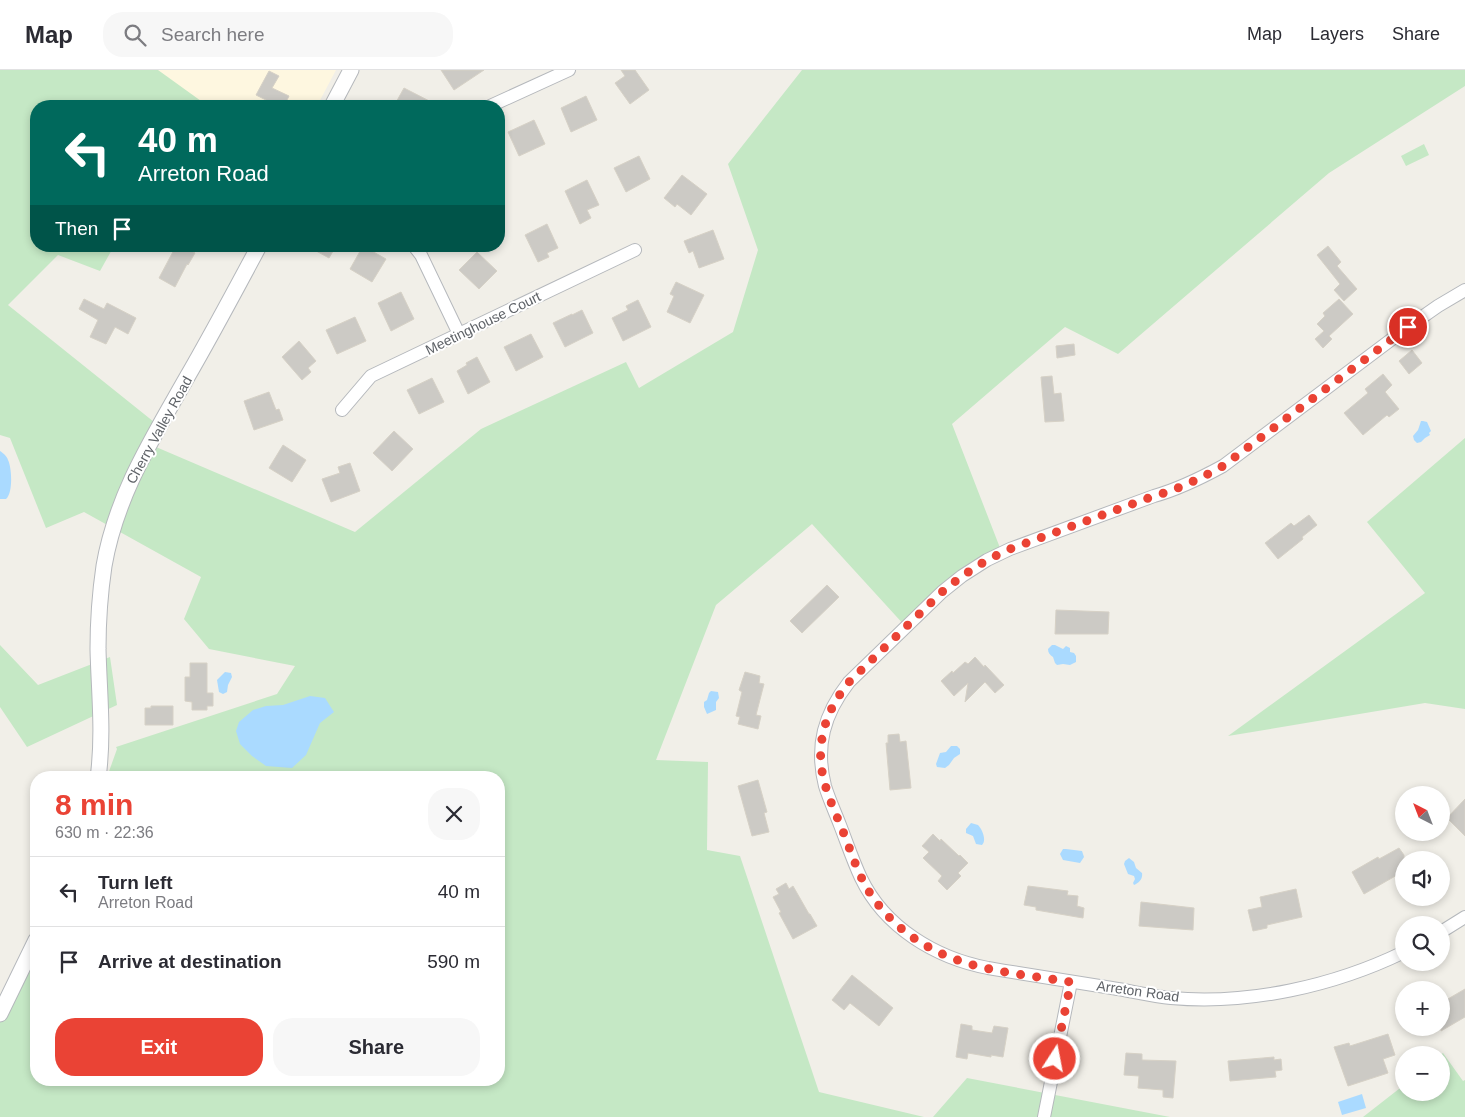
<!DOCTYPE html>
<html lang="en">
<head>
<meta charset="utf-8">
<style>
  :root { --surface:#fff; --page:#f7f7f7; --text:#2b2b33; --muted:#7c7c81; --line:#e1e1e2; --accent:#ea4335 }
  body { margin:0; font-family:Arial,sans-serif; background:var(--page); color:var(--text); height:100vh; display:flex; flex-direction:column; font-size:19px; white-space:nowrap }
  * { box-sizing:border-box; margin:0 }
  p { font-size:16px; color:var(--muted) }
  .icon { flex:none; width:28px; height:28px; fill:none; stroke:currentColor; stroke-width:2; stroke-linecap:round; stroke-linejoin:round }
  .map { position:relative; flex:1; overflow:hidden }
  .sheet { position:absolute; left:30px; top:701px; width:475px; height:315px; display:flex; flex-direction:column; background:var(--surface); border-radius:20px; box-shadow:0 2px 8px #0003 }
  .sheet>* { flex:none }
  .guide { position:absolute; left:30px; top:30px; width:475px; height:152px; border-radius:20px; box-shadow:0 2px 8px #0003; background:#00695c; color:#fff; overflow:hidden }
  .needle { width:32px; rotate:318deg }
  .buttons { position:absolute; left:1395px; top:716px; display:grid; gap:10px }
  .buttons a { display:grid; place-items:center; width:55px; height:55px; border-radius:50%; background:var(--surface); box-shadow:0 2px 8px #0003; font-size:25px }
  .pin { position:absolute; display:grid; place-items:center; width:42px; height:42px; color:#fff; margin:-21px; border:2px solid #fff; border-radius:50%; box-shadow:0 1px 5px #0007 }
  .me { position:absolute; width:55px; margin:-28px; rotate:11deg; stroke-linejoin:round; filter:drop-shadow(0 0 4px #0008) }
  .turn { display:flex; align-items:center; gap:18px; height:105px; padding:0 25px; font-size:22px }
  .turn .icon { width:65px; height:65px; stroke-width:2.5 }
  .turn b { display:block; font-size:35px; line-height:42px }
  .then { display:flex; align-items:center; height:48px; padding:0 25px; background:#0003; gap:10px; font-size:19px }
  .round { display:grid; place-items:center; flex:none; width:52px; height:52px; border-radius:20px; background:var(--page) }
  .overview { display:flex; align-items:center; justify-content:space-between; height:85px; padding:0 25px }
  h1 { font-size:30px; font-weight:800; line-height:38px; color:var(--accent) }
  .button { display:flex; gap:10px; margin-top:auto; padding:10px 25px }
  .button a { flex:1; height:58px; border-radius:20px; background:var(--accent); color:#fff; font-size:20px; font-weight:800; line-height:58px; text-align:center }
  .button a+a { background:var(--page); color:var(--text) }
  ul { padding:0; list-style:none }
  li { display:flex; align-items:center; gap:15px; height:70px; padding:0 25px; border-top:1px solid var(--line) }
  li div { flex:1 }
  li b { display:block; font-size:19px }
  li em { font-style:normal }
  header { display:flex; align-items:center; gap:30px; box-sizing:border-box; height:70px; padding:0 25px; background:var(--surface); border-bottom:1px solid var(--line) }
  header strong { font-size:24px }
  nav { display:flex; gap:28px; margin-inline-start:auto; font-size:18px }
  .search { width:350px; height:45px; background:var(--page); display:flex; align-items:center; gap:12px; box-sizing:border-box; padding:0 18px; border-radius:20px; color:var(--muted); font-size:19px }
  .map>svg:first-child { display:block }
  .commercial { fill:#fef7e0 }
  .green { fill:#c5e8c5 }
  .water { fill:#aadaff }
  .building { fill:#cccac5; stroke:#d6d1c6 }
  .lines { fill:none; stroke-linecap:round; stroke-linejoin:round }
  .minor-casing { stroke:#b5b8bc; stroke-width:14 }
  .tertiary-casing { stroke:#b5b8bc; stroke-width:17 }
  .minor { stroke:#fff; stroke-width:12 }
  .tertiary { stroke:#fff; stroke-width:15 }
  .route { stroke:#ea4335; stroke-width:9; stroke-dasharray:0 16.2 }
  .labels { text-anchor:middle; stroke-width:4; stroke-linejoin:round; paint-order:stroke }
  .street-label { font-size:14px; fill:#5f6368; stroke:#fff }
</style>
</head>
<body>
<header>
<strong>Map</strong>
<div class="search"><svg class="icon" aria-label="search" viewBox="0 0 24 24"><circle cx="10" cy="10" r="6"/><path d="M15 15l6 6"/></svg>Search here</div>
<nav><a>Map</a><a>Layers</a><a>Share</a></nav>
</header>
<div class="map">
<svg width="1465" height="1047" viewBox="0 0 1465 1047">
  <rect width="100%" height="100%" fill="#f1efe8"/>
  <path class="commercial" d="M125 0H336L317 36H165Z"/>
  <path class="green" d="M0 0H158L208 36H36V176H114L100 201 58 185 8 235 164 360 156 377 355 462 481 359 626 292 639 318 733 262 758 180 728 94 802 0H1465V16L1329 103 1118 284 1065 257 952 354 1002 483 906 557 812 454 716 535 656 690 708 692 707 780 740 786 819 1022 924 1047H0V949L36 892V1010H499V708L107 707 117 679 116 677 277 624 295 596 209 579 184 549 201 507 84 442 46 458 10 368 0 365Z
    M1424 74 1429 85 1406 96 1401 86Z
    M1465 368V639L1425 633 1228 666 1425 523 1367 452Z
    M0 575 38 615 110 587 117 635 27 677 0 637Z
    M1443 983 1463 1011 1465 1010V1047H1363L1404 1015V1022H1441L1440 985Z
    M967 1008 1170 1047H933Z"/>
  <path class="water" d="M1421 351H1423L1427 352 1431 361 1429 363 1430 365 1425 368 1421 372 1417 373 1414 370 1413 366 1418 360Z
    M0 381C3 383 7 386 8 390 12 398 13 423 6 429H0Z
    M1052 575H1055L1063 579 1066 576 1070 578V582L1074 583 1076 586V592L1070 595 1063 594 1057 595 1055 593 1053 587C1050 585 1048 583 1048 579Z
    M225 602 231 603 232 607 228 615 227 622 223 624 219 622 217 610Z
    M711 621 718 622 719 628 716 632V640L707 644 704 637V632L707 630 709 623Z
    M310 626 325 628 334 642 320 653 306 685 292 698 266 696 252 686 240 674 236 661 239 652 253 640 266 636 283 635Z
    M951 676H957L960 679V684L954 688 949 695 945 698 937 697 936 694 940 683 946 682Z
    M971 753 978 755C982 759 987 770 982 775L976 774 973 766 966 763V759Z
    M1063 779H1066L1082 781 1084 787 1080 793 1063 790 1060 784Z
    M1129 788 1134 792 1136 798 1142 803C1143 809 1139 813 1134 815L1133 813 1135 809 1134 806 1128 804 1124 794 1125 791Z
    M1362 1024 1366 1038 1342 1045 1338 1032Z"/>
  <path class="building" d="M441 0H484L454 20Z
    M621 0H635L649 20 630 34 615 13 625 6Z
    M269 1 279 6 272 18 289 26 284 36H270L272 33 256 25Z
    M404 18 439 36H394Z
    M586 26 597 50 571 62 561 38Z
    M534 50 545 74 519 86 508 62Z
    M639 86 650 109 626 122 614 98Z
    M682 105 707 124 691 145 677 134 675 137 664 128Z
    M587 110 599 135 587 140 591 148 580 154 565 121Z
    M547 154 558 178 547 183 549 187 538 192 525 165Z
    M713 160 724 189 699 198 693 181 689 183 684 171Z
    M176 176H183L195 183 188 195 187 194 175 217 159 208Z
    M307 176H336L329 188Z
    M363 176 386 189 372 212 350 199Z
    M1328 176 1341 192 1337 196 1357 219 1344 231 1334 220 1340 214 1317 185Z
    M477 182 497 201 479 219 459 200Z
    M676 212 704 225 690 253 667 242 674 226 670 224Z
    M401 222 414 249 391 261 378 233Z
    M84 229 104 239 107 233 136 248 128 264 115 257 106 274 90 267 98 250 79 239Z
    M1339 229 1353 244 1329 266 1332 269 1323 278 1315 269 1324 261 1317 254 1325 246 1323 243Z
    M638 230 651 257 623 271 612 248 628 240 626 236Z
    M582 240 593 263 565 277 553 253 572 244V245Z
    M355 247 366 271 337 284 326 260Z
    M531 264 543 287 516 301 504 277Z
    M299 271 316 291 308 298 311 302 302 310 282 287Z
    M1074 274 1075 285 1057 288 1056 276Z
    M1412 280 1422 293 1409 304 1399 291Z
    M477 287 490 312 468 324 457 301 467 295 466 293Z
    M1383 304 1392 315 1385 322 1399 339 1389 347 1387 345 1363 365 1344 343 1368 323 1365 319Z
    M1052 306 1054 324 1061 323 1064 351 1045 352 1041 307Z
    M432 308 444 332 419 344 407 320Z
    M269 322 276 340 279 339 283 350 254 360 244 331Z
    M394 361 413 379 392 401 373 383Z
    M283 375 306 390 292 412 269 398Z
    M350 393 360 421 331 432 322 409 340 403 338 397Z
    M1309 445 1317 455 1302 467 1303 469 1278 489 1265 473 1291 453 1294 456Z
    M827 515 839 527 802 563 790 551Z
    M1056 540 1109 542 1108 564H1055Z
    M975 587 984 597 985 595 1004 615 995 623 985 612 965 632 968 613 954 626 941 611 952 601 953 603 965 592 968 594Z
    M190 593H207V623H213V636H207V640H192V632L185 631V607H190Z
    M745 602 760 606 759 613 764 614 756 645 761 646 758 659 738 654 740 647 736 646 742 622 739 620Z
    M151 636H173V655H145V638H151Z
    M899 664 900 672 906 671 911 718 890 720 886 673H888V665Z
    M758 710 767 742 764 743 769 762 752 766 738 716Z
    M1465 729V766L1447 748Z
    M933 764 940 771 941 769 959 786 960 785 968 793 958 803 961 806 947 820 938 811 942 806 923 788 929 782 922 776Z
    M1399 778 1404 785V801L1364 824 1352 802 1378 787 1379 789Z
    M786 813 789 819 793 816 809 844H810L817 856 793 869 779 843 781 842 773 827 779 824 776 819Z
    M1028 816 1068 821 1067 825 1078 826 1077 836 1084 838 1083 848 1036 840V837L1024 835Z
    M1296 819 1302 847 1267 855V858L1253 861 1248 840 1262 837 1260 827Z
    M1141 832 1194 838 1193 860 1139 856Z
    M852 905 893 938 879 956 850 933 844 940 832 930Z
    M1465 919V947L1441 961V933Z
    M961 954 972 956V960L992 963 994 956 1008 958 1003 987 991 985V987L968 983 967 989 956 987Z
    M1388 964 1395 985 1383 989 1388 1003 1348 1016 1334 977 1349 973 1350 976Z
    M1126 983 1142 984V990L1176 991 1173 1028 1163 1027V1020L1138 1018 1139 1006 1124 1005Z
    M1274 987V990L1281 989 1282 1000 1275 1001 1276 1007 1230 1011 1228 991Z"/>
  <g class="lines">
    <defs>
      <path id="minor" d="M490 36 569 0
        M414 176 421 185 459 264
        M342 340 371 306 635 180
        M1441 862 1465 847
        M1404 882C1334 916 1249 935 1171 928 1152 926 1131 921 1112 918 1070 911 1029 905 988 898 936 888 885 858 861 808 853 791 847 773 840 755 835 742 829 729 825 716 815 676 824 644 849 612L942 522 962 506 987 490 1010 479 1154 426C1179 419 1201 408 1223 396L1408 257 1438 236 1465 220
        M1044 1047 1071 912"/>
      <path id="tertiary" d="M332 36 351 0
        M98 708C104 664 99 622 98 579 98 551 100 523 104 496 116 426 152 369 186 309 211 266 235 221 259 176
        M0 944 36 870"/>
    </defs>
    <use href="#minor" class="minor-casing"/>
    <use href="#tertiary" class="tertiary-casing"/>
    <use href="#minor" class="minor"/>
    <use href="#tertiary" class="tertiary"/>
  </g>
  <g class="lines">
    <path class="route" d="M1055 989 1071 912C1022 904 968 901 925 875 905 864 887 847 874 829 860 810 853 787 844 764 833 736 818 708 821 677 823 652 833 632 849 612L942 522 962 506 987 490 1010 479 1154 426C1179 419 1201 408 1223 396L1408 257"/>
  </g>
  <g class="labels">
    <g class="street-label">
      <text transform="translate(483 253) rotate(-26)" y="5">Meetinghouse Court</text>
      <text transform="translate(159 360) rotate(-61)" y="5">Cherry Valley Road</text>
      <text transform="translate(1138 921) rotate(8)" y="5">Arreton Road</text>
    </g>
  </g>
</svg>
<div class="buttons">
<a><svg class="needle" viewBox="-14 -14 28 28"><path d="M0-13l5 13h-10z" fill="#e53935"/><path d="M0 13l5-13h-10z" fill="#7c7c81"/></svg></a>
<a><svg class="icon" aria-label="sound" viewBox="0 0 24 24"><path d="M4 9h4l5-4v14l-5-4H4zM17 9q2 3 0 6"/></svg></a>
<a><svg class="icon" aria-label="search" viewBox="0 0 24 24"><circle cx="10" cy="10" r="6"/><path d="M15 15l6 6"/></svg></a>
<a>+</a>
<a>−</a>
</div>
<div class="pin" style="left:1408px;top:257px;background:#d93025"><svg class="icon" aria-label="arrive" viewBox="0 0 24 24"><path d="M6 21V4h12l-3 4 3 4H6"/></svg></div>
<svg class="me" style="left:1055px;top:989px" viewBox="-20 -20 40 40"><circle r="17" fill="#ea4335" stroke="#fff" stroke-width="3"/><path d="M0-11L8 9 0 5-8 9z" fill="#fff"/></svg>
<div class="guide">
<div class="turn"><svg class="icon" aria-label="left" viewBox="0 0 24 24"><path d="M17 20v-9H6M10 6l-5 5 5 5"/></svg><div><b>40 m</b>Arreton Road</div></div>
<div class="then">Then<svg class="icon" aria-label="arrive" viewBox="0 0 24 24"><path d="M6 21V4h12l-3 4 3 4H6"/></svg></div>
</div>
<section class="sheet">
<div class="overview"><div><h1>8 min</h1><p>630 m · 22:36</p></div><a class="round"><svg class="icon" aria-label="close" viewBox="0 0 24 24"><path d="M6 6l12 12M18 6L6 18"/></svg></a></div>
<ul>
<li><svg class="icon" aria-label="left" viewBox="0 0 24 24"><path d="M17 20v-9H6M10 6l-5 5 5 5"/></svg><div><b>Turn left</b><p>Arreton Road</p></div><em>40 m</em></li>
<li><svg class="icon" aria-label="arrive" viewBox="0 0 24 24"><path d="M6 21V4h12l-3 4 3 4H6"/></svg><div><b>Arrive at destination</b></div><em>590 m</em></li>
</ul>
<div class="button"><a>Exit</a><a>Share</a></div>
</section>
</div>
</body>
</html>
